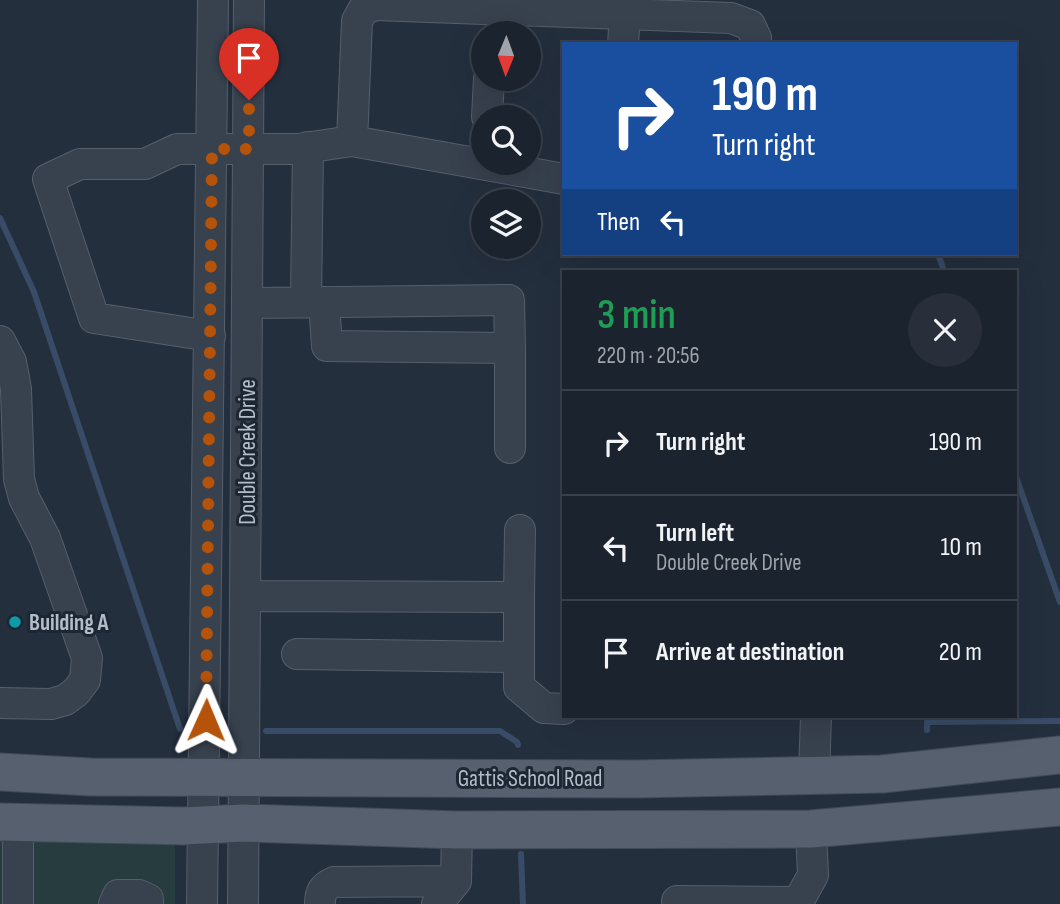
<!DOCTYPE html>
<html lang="en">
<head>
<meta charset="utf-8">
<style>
  :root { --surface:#1b232e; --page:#282f3a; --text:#f1f3f6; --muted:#a0a4aa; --line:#39404a }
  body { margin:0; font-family:"Sofia Sans Condensed",sans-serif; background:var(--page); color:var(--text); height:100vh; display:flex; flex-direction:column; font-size:26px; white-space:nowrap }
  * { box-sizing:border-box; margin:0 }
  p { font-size:23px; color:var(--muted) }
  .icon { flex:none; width:38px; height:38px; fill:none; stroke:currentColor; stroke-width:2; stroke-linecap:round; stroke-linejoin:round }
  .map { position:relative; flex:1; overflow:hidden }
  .details { position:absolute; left:562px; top:270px; width:455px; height:448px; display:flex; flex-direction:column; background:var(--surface); border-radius:0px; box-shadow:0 7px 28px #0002,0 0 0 2px var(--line) }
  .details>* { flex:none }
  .hud { position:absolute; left:562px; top:42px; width:455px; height:214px; border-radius:0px; box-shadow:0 7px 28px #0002,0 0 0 2px var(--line); background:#1a4fa0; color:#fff; overflow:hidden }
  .needle { width:46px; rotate:181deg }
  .buttons { position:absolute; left:471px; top:21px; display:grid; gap:14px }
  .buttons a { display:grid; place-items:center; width:70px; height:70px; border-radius:50%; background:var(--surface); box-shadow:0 7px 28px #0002,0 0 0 2px var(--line); font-size:35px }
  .pin { position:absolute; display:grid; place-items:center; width:60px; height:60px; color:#fff; margin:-72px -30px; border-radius:50% 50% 50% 0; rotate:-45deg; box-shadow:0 0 7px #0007 }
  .pin .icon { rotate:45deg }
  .me { position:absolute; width:77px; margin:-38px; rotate:1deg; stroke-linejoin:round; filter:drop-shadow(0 0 5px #0008) }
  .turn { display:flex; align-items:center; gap:24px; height:147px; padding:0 35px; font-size:32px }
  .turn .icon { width:91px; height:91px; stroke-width:2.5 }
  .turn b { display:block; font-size:49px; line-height:60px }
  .then { display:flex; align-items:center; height:66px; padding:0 35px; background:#0003; gap:14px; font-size:26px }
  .round { display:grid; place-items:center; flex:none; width:74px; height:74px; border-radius:37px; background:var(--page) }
  .summary { display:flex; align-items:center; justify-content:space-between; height:119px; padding:0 35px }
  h1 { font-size:42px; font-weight:600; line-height:52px; color:#1e9e55 }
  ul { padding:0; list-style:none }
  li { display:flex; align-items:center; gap:21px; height:105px; padding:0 35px; border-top:2px solid var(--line) }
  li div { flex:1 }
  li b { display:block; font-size:26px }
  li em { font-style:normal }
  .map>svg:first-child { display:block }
  .green { fill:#263c3f }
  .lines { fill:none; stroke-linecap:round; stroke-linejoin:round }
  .stream { stroke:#394c67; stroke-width:6 }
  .minor-casing { stroke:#565f6c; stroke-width:32 }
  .major-casing { stroke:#414a57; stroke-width:39 }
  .minor { stroke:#38414e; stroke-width:30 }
  .major { stroke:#56606e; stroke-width:37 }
  .route { stroke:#b45309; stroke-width:12; stroke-dasharray:0 21.6 }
  .culture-dot { fill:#0f9aa8; stroke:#1d2633; stroke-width:2.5 }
  .labels { text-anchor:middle; stroke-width:6; stroke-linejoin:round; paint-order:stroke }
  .street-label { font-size:23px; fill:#b4bcc9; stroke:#1d2633 }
  .poi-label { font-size:23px; font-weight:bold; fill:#b4bcc9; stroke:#1d2633; text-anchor:start }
</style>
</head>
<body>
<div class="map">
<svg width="1060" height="904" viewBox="0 0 1060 904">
  <rect width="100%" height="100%" fill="#242f3e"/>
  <path class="green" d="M0 835 175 842V904H0Z"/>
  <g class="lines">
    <path class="stream" d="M0 218 34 292 180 729
      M938 254 944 271
      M1015 474 1060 602
      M927 730V722L1060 721
      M266 731H500L517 742 518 745
      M521 854 523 904"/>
    <defs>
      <path id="minor" d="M623 44 625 14
        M487 117 489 79
        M352 141 357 21 363 10 375 5 731 18 750 25 756 38V44
        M306 302 308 147
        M248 303 509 300 510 348 327 346 324 302
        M210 336 94 318 48 179 80 164H145L177 149H298L352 141 564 179
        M0 341 11 362 16 389 19 479 24 498 45 538 87 658 85 680 76 692 65 700 51 704 0 703
        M510 348V448
        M247 596 519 597V687L544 708 564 709
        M519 597 520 530
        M297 654 519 657
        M814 776 816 716
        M18 823V904
        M114 904 118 895H139L148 899V904
        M202 904 213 0
        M243 904 249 0
        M320 904C320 892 323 887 334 882L456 881
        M437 904 456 881 457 830
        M677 904V901L797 902
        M797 904 813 875 811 829"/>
      <path id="major" d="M0 772 91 777 635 779 882 774 1060 755
        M0 822 183 826 243 823 457 830 811 829 1060 807"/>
    </defs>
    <use href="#minor" class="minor-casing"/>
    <use href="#major" class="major-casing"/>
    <use href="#minor" class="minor"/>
    <use href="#major" class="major"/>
  </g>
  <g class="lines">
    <path class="route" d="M206 720 212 149H249V100"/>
  </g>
  <circle class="culture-dot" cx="15" cy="622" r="7"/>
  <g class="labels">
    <g class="street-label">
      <text transform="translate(247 452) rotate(-90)" y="8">Double Creek Drive</text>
      <text x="530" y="786">Gattis School Road</text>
    </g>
    <g class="poi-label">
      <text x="29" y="630">Building A</text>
    </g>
  </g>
</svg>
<div class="buttons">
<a><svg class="needle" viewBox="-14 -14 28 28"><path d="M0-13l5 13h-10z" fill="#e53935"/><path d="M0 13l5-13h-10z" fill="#a0a4aa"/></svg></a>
<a><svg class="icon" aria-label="search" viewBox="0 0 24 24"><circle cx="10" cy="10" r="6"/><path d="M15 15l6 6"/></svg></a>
<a><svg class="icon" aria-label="layers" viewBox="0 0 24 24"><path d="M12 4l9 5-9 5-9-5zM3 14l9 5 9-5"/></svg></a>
</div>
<div class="pin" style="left:249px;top:100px;background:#d93025"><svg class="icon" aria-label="arrive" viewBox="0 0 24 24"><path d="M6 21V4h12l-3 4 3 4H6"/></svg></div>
<svg class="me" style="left:206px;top:720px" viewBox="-20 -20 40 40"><path d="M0-17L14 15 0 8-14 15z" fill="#b45309" stroke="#fff" stroke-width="4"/></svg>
<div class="hud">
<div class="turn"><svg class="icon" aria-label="right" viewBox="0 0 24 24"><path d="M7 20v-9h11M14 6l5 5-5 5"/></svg><div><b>190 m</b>Turn right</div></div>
<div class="then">Then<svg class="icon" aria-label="left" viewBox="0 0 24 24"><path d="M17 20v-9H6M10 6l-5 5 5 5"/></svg></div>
</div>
<section class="details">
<div class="summary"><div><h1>3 min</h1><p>220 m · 20:56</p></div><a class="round"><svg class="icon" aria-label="close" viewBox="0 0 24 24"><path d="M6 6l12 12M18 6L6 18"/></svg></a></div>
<ul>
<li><svg class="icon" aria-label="right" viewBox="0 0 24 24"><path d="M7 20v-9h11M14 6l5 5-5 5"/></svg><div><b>Turn right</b></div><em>190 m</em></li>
<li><svg class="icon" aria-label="left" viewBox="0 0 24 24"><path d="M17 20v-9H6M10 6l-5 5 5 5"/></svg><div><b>Turn left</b><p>Double Creek Drive</p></div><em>10 m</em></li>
<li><svg class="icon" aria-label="arrive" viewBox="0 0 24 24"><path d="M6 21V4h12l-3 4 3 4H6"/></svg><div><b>Arrive at destination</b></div><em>20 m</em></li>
</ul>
</section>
</div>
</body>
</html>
